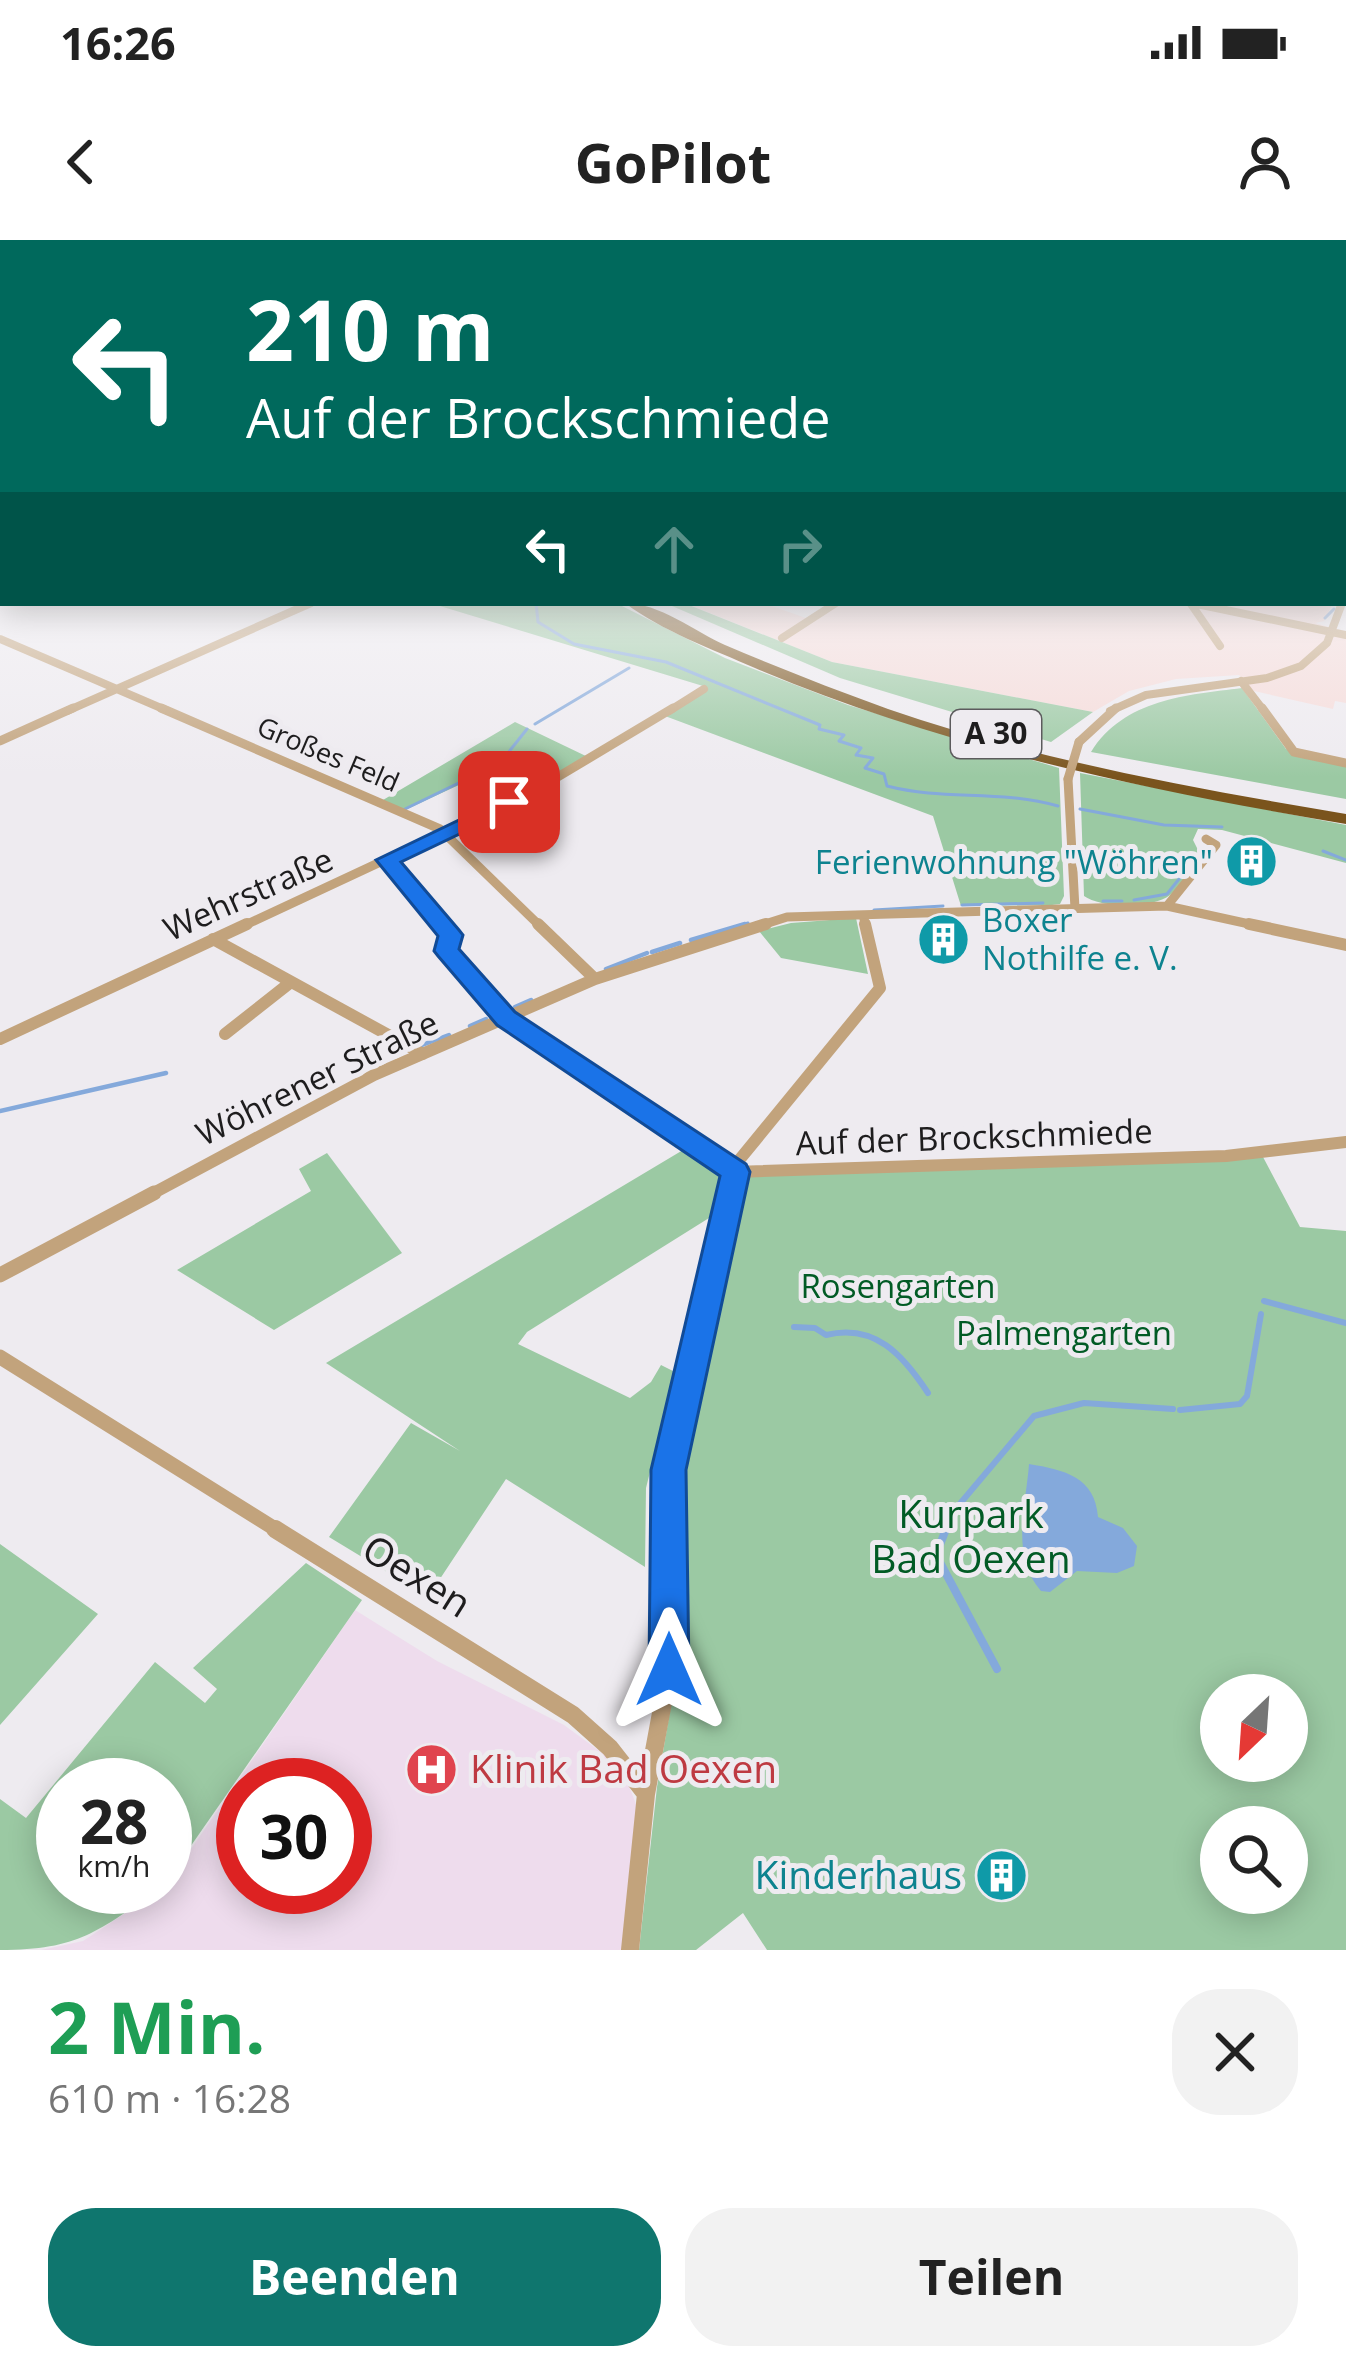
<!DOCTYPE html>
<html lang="de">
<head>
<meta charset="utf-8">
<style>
  :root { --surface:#fff; --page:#f2f2f2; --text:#222; --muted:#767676; --accent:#0f766e }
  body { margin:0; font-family:"Open Sans",sans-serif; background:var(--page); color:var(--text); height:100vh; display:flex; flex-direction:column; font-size:45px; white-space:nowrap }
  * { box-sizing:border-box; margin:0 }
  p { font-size:39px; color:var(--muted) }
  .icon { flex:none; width:66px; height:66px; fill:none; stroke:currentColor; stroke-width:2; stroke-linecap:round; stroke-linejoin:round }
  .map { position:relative; height:1710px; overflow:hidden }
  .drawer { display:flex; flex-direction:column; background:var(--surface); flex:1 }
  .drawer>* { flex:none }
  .top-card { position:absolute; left:0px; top:0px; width:1347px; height:366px; box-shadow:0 6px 30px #0003; background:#00695c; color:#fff; overflow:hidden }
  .needle { width:78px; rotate:205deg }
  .buttons { position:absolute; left:1200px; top:1434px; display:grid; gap:24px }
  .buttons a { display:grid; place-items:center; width:108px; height:108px; border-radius:50%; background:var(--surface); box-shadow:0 6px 30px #0003; font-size:60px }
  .speed { position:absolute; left:36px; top:1518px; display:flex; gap:24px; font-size:60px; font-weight:700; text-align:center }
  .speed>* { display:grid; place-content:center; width:156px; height:156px; border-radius:50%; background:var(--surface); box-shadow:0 6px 30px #0003; line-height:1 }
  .speed small { font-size:30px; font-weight:400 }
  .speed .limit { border:18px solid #d22; background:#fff; color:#111 }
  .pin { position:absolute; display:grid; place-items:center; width:102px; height:102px; color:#fff; margin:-51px; border-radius:24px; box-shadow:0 6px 18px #0006 }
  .me { position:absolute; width:132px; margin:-66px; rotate:0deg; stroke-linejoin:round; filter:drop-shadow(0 0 9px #0008) }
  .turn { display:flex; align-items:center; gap:42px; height:252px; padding:0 48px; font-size:54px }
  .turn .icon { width:156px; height:156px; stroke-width:2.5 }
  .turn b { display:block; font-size:84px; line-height:102px }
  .lanes { display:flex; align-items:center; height:114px; padding:0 48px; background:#0003; justify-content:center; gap:60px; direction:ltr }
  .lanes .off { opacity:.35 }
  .round { display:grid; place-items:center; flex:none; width:126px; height:126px; border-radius:48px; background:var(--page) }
  .headline { display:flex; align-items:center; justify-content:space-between; height:204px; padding:0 48px }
  h1 { font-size:72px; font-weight:700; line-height:90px; color:#1e9e55 }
  .primary-button { display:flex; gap:24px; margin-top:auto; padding:24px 48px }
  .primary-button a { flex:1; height:138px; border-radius:48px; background:var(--accent); color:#fff; font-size:48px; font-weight:700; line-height:138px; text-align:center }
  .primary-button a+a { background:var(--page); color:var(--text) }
  .status { display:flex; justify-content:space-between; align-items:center; height:84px; padding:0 60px; background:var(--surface); direction:ltr }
  .status svg { height:33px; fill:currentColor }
  header { display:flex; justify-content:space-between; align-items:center; height:156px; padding:0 48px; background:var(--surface); font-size:54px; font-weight:700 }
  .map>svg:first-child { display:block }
  .industrial { fill:#f6dbd9 }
  .medical { fill:#eedced; fill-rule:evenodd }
  .green { fill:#9bc9a3; fill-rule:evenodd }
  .water { fill:#84a9db }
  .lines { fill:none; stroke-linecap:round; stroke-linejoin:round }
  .stream-far3 { stroke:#84a9db; stroke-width:3 }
  .stream-far2 { stroke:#84a9db; stroke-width:4.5 }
  .stream-far1 { stroke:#84a9db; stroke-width:6 }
  .stream { stroke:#84a9db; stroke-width:8 }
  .street-far4 { stroke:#c2a37c; stroke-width:8 }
  .street-far3 { stroke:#c2a37c; stroke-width:9 }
  .street-far2 { stroke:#c2a37c; stroke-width:12 }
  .street-far1 { stroke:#c2a37c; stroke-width:15 }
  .street { stroke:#c2a37c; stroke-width:18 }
  .highway { fill:#7a541d; fill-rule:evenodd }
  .street-bridge { stroke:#c2a37c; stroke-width:9 }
  .route { fill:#1a73e8; stroke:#114b97; stroke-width:3 }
  .labels { text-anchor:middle; stroke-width:10; stroke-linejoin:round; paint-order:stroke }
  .far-street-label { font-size:27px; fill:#1e1d1e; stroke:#eeebf0 }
  .shield { fill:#eeebf0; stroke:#5c5b5d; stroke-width:3 }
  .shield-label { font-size:30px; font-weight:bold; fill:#1e1d1e }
  .culture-label { font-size:33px; fill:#0d838f; stroke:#eeebf0; text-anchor:end }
  .street-label { font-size:33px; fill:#1e1d1e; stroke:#eeebf0 }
  .park-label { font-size:33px; fill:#025b25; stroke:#eeebf0 }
  .near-park-label { font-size:39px; fill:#025b25; stroke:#eeebf0 }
  .near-street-label { font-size:39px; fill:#1e1d1e; stroke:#eeebf0 }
  .near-health-label { font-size:39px; fill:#be3a42; stroke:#eeebf0; text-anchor:start }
  .near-culture-label { font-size:39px; fill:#0d838f; stroke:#eeebf0; text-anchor:end }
</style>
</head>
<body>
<div class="status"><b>16:26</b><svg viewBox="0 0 49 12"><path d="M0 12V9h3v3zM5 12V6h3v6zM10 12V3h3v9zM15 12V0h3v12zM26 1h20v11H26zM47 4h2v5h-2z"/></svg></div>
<header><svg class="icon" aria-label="back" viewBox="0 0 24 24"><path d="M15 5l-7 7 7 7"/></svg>GoPilot<svg class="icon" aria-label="person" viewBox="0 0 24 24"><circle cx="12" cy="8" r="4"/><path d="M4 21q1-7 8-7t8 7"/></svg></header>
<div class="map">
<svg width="1346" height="1710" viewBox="0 0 1346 1710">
  <rect width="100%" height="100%" fill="#eeebf0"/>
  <path class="industrial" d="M685 363H763L806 378 830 363H968L963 367 989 363H1333L1324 381 1315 383 1346 392V463L1335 461 1333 469 1254 451 1239 435 1176 439 1129 451 1093 472 832 422Z"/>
  <path class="medical" d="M355 1370 437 1421 564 1485 605 1515 628 1543 637 1567 622 1710H41L83 1701 165 1647ZM243 1545H345V1647H243Z"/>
  <path class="green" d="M430 363H616L725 418 848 465 1059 528 1064 656 1060 664 1052 665 961 666 933 576 665 476 703 446Z
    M665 363H684L832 422 1093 472 1051 502 840 438Z
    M1242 448 1286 509 1346 522V559L1091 512C1124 459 1187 455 1242 448Z
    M515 482 590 518 538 545 502 525 405 570 383 560Z
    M1080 533 1346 585V623L1222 590 1198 589 1193 600 1201 616C1192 629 1182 646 1170 655 1153 669 1100 668 1084 656Z
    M856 678 868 734 781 718 759 691 791 683Z
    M683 910 724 939 717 973 527 1092 518 1104 630 1158 651 1142 661 1125 675 1132 646 1248 645 1327 506 1239 428 1357 329 1297 411 1183 460 1211 326 1123Z
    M327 913 402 1013 274 1090 177 1030 311 951 299 929Z
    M1263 917 1300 987 1346 991V1710H767L743 1673 696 1710H639L657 1547 677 1430 674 1236 740 936ZM1221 1455H1287V1521H1221ZM1221 1587H1287V1653H1221Z
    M0 1304 98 1374 0 1485Z
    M306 1323 362 1360 165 1643V1545H63V1647L161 1648C98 1691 79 1710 0 1710V1559L26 1578 155 1422 205 1463 217 1449 193 1428Z"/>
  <path class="water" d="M1029 1224C1065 1230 1095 1237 1098 1277L1123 1288 1137 1306 1134 1326 1117 1333 1077 1331 1050 1352 1041 1351C1010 1316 1026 1266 1029 1224Z"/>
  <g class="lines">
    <path class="stream-far3" d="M1344 320 1346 310
      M536 363 538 382 574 404 666 422 820 485 819 489 844 495 839 501 861 508 856 515 873 518 865 528 884 534 887 546C945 561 998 549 1058 566
      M1325 378 1334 369
      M535 484 629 428
      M405 569 500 523 527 489
      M1080 569 1164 585 1222 587
      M1323 611 1346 620
      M1134 660 1167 654 1203 609
      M1103 661H1122
      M962 665 1043 663
      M874 670 943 666
      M735 687 748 683"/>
    <path class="stream-far2" d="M691 700 745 684
      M652 712 680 703
      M606 729 647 713
      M515 767 531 760
      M470 786 486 779
      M422 805 449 795
      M0 871 166 833"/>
    <path class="stream-far1" d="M1264 1061 1346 1083
      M794 1087 815 1088 826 1095C875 1083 903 1115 928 1153
      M1180 1170 1240 1164 1247 1156 1261 1074
      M945 1292 953 1272 1034 1176 1084 1163 1173 1169"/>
    <path class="stream" d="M946 1289 936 1315 997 1429"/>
    <path class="street-far4" d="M1344 352 1346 337
      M1192 363 1346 395
      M1191 364 1220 406
      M782 398 836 363
      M0 399 168 471
      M1241 441 1264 471
      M67 471 311 363
      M669 471 704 449
      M1110 471 1146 455 1267 438 1301 426 1327 403 1342 363"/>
    <path class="street-far3" d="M161 468 440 589 541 687
      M1262 468 1294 512 1346 523
      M0 501 73 468
      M1079 502 1116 468
      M1068 539 1075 669
      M387 621 444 687
      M1167 666 1216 605 1206 599
      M863 675 866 687
      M241 687 541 547 673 468
      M756 687 787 677 1167 666 1263 687"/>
    <path class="street-far2" d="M441 684 451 695 446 711 506 779 735 932 1226 916 1346 902
      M538 684 595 739
      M1249 684 1346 705
      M213 699 423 814
      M225 794 291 742
      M0 799 247 684
      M148 956 374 835 595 739 766 684
      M730 956 740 919 880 748 865 684"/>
    <path class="street-far1" d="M0 1035 154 953
      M0 1117 280 1292
      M668 1292V1230L730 953"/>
    <path class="street" d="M275 1289 573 1475 610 1508 646 1554
      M630 1710 646 1554 669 1430 668 1289"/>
    <path class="highway" d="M625 363C659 363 694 391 725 405 779 428 833 449 888 469 1036 520 1192 548 1346 574V584C1145 550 944 508 755 428 712 409 662 391 625 363Z"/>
    <path class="street-bridge" d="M1068 539 1079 502"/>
  </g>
  <linearGradient id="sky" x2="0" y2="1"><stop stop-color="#80b0e3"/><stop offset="0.55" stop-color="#f7f6f8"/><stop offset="1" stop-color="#f7f6f8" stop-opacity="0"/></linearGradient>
  <rect width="1346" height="537" fill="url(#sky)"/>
  <path class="route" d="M509 556 520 562 516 567 401 622 459 690 463 695 459 709 515 772 746 924 750 932 686 1230 689 1430 683 1444 669 1450 655 1444 649 1430 651 1230 720 936 497 785 438 716 434 711 438 696 376 620Z"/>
  <defs>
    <symbol id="building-disc" viewBox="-11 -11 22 22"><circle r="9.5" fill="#0f9aa8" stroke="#eeebf0"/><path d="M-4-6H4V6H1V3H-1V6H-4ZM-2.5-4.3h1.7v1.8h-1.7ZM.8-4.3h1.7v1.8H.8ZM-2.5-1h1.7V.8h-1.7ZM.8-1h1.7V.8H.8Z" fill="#fff"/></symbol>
    <symbol id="hospital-disc" viewBox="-11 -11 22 22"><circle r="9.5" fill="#e0444e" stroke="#eeebf0"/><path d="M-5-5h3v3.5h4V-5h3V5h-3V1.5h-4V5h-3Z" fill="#fff"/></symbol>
  </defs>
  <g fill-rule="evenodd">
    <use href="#building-disc" x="1222" y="592" width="59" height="59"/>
    <use href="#building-disc" x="914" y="670" width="59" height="59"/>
    <use href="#hospital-disc" x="402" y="1500" width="59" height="59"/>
    <use href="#building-disc" x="972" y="1606" width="59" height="59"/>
  </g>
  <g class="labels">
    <g class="far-street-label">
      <text transform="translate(328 515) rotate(23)" y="9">Großes Feld</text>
    </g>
    <rect class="shield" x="951" y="470" width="90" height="48" rx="9"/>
    <g class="shield-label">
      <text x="996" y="504">A 30</text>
    </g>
    <g class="culture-label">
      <text x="1213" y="634">Ferienwohnung "Wöhren"</text>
      <text x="982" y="692" text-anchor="start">Boxer<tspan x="982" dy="38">Nothilfe e. V.</tspan></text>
    </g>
    <g class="street-label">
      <text transform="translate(248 654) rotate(-24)" y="12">Wehrstraße</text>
      <text transform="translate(317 838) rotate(-26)" y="12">Wöhrener Straße</text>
      <text transform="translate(974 897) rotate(-2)" y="12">Auf der Brockschmiede</text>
    </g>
    <g class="park-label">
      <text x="898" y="1058">Rosengarten</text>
      <text x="1064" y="1105">Palmengarten</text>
    </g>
    <g class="near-park-label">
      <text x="971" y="1288">Kurpark<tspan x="971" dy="45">Bad Oexen</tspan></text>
    </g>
    <g class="near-street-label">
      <text transform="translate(417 1336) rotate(32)" y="14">Oexen</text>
    </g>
    <g class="near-health-label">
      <text x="470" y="1543">Klinik Bad Oexen</text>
    </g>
    <g class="near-culture-label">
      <text x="962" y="1649">Kinderhaus</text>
    </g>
  </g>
</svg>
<div class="buttons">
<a><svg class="needle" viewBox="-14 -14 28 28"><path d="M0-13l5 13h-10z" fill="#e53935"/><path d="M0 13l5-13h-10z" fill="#767676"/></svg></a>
<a><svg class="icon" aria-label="search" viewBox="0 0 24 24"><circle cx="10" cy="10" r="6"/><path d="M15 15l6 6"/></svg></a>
</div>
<div class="speed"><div>28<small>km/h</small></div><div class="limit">30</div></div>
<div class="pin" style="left:509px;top:562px;background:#d93025"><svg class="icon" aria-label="arrive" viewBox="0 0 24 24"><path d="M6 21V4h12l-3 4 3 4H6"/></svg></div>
<svg class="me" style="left:669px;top:1430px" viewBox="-20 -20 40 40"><path d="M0-17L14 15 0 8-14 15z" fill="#1a73e8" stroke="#fff" stroke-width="4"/></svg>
<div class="top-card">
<div class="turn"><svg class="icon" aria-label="left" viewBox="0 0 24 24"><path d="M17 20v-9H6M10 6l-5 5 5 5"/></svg><div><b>210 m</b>Auf der Brockschmiede</div></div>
<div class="lanes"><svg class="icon" aria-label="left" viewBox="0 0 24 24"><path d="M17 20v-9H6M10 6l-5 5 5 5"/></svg><svg class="icon off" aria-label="ahead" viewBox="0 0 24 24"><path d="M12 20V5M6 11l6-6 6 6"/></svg><svg class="icon off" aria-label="right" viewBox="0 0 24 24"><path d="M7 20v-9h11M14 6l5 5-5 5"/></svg></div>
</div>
</div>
<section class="drawer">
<div class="headline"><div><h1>2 Min.</h1><p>610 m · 16:28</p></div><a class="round"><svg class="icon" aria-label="close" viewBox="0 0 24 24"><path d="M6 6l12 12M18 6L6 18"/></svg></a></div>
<div class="primary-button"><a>Beenden</a><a>Teilen</a></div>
</section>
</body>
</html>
